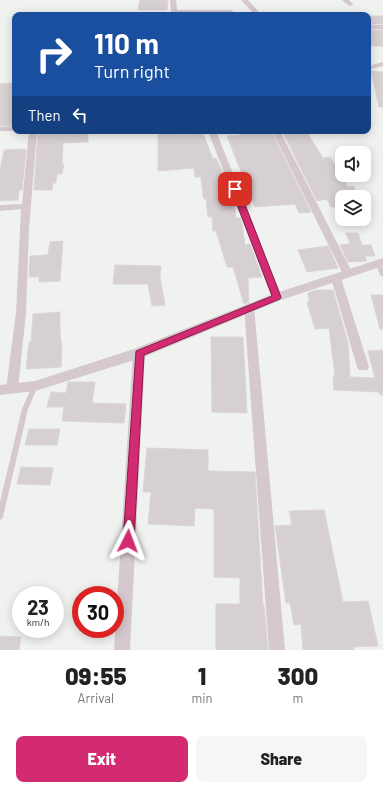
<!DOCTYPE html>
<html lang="en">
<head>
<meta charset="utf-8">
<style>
  :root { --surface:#fff; --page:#f6f6f6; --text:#222; --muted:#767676; --accent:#d22b71 }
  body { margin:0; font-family:Barlow,sans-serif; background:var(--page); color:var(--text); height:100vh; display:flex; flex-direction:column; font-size:15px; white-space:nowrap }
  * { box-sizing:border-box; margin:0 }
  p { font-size:13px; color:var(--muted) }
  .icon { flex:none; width:22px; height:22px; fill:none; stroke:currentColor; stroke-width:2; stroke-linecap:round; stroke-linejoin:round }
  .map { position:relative; height:650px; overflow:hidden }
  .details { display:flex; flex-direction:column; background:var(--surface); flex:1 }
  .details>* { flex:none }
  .hud { position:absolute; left:12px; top:12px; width:359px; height:122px; border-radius:8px; box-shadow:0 2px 10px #0003; background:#1a4fa0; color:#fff; overflow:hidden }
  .tools { position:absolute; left:335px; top:146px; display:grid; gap:8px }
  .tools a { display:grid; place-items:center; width:36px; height:36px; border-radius:8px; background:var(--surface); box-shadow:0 2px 10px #0003; font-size:20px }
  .speed { position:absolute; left:12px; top:586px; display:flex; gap:8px; font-size:20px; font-weight:700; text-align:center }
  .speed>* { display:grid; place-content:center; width:52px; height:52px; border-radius:50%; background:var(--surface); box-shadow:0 2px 10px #0003; line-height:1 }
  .speed small { font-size:10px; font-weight:400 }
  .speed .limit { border:6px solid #d22; background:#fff; color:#111 }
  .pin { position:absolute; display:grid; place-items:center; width:34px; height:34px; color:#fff; margin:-17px; border-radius:8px; box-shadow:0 2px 6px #0006 }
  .me { position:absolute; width:44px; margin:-22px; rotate:3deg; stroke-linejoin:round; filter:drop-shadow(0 0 3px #0008) }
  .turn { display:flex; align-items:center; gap:14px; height:84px; padding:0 16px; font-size:18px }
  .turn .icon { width:52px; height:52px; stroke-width:2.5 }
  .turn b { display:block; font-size:28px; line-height:34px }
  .then { display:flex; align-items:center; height:38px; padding:0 16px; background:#0003; gap:8px; font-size:15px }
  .eta { display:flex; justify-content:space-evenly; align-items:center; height:68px; text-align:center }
  .eta b { font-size:24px; font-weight:800; line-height:28px }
  .primary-button { display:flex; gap:8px; margin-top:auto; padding:8px 16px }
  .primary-button a { flex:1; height:46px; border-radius:8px; background:var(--accent); color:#fff; font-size:16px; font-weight:800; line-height:46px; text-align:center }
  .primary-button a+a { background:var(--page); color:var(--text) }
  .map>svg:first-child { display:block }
  .building { fill:#d7d0d2; stroke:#dbd5d6 }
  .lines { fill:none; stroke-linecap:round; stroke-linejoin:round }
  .service { fill:#d6c8cf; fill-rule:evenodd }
  .minor { fill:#d6c8cf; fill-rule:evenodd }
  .tertiary { fill:#d6c8cf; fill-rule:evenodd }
  .route { fill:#d22b71; stroke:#881c49 }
</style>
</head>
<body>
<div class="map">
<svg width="383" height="650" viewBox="0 0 383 650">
  <rect width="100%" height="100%" fill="#f0f2f0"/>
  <path class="building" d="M140 0H168L167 10H138Z
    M368 16H383V24H368Z
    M368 30H383V46H368Z
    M371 71 383 72V107H379Z
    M15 83V126H0V84Z
    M38 131H88V142L63 143 62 164H64L62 174H57L56 183H53L52 190H34Z
    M197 131H202L213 159 216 158 220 167 234 204 236 218H240L242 224 245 245 250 244 262 277 248 278 249 302 244 304 233 267H227L216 231H213L212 217H208L206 199H204L203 195 201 177H195L194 168 158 171V135L192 134Z
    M240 131H271L311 212 299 213 295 204 255 207 227 136 240 135Z
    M282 131H306L323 158 330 157 348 187 353 186 359 197H342V206L331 207 327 199 317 201Z
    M26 149 22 190H19L18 200 0 201V171L4 150Z
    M346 233H358L362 245H371L375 256H365L367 261 348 262 340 245 350 244Z
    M63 241 60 281 39 282V277H29L30 256 48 255 50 242Z
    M328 246 338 268 307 272 298 250Z
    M115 265 161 266 160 277 165 305 152 306 148 284H113Z
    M316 290H333L348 343 350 377 375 378 368 351 383 350V395H380L379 392 334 390 333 376H335L329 328 315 329 307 302H309L308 293Z
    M371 295H383V329H380Z
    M60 312V332L62 349 61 367 26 369 29 342H31L33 314Z
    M211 337H243L247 413 212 412Z
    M68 382H95L92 403 126 404 124 423 62 421 64 407H47L51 392 66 393Z
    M29 429H60L57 445H25Z
    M147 448 208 450V471L255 472 263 605H264L268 650H216V604H240V578L214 577V509L195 508 194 526 148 524 151 492H143Z
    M21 467 53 468 50 485 17 484Z
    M324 510 343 602 368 601 378 646 353 647 354 650H303L301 624 294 625 290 603H286L275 526 292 525 289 511Z
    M0 636 21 637 19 650H0Z"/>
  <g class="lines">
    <path class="service" d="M378 261 380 262 383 269V277L380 275 375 263Z
      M33 384H37L38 386 28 409 3 517 2 519 0 520V502L22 409Z"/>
    <path class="minor" d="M170 0H176L177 10H231L234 12 231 14H174L171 12Z
      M241 0H248L262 15H255Z
      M342 0H349L354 5 349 6Z
      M368 25H383V29H368Z
      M383 62V66L368 70V66Z
      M0 127H15V131H17H0Z
      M29 131H37L29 229 26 313 18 389 16 392H8L6 389 16 313 21 209 0 211V205L22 204Z
      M150 131H196L192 133 161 135Z
      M208 131H216L282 297 281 300H273L272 297Z
      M272 131H280L352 272 351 274H343L342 272Z
      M336 275 341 278 369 367 367 370H359L357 367 331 278Z
      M249 303 254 307 285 650H269L244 307Z
      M139 349 143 350 145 353 130 650H114L133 353 135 350Z"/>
    <path class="tertiary" d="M383 258V266L281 300 144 357 35 391 0 395V385L35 381 134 349 273 294Z"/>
  </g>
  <path class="route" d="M235 187 239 189 281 297 280 299 144 355 134 541 133 544 128 546 124 544 123 541 136 351 272 296 231 189Z"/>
</svg>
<div class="tools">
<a><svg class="icon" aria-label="sound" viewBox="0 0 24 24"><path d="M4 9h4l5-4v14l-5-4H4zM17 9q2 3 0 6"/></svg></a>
<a><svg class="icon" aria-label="layers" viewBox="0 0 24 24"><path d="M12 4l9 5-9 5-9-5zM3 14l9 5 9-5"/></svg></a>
</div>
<div class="speed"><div>23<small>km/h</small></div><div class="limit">30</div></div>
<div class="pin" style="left:235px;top:189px;background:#d93025"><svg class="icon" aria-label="arrive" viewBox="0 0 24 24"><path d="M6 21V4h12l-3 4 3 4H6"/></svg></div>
<svg class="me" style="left:128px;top:541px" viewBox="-20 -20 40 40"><path d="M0-17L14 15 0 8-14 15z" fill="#d22b71" stroke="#fff" stroke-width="4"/></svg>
<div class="hud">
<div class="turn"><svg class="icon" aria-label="right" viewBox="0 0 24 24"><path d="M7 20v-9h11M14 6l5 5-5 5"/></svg><div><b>110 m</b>Turn right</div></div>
<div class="then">Then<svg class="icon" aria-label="left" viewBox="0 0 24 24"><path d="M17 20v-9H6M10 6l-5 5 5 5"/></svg></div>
</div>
</div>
<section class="details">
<div class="eta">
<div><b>09:55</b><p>Arrival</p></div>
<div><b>1</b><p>min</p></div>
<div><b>300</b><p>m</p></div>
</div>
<div class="primary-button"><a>Exit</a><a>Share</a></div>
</section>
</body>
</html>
